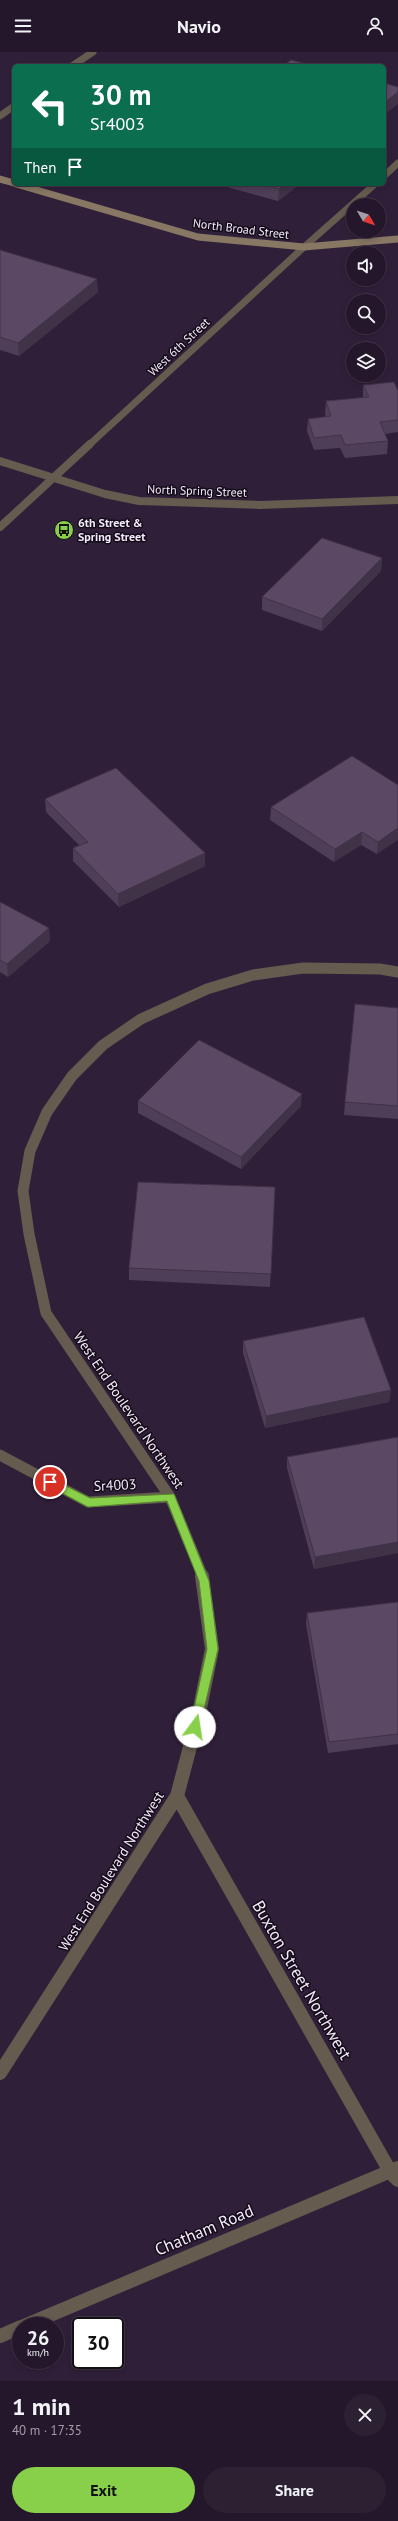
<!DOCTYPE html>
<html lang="en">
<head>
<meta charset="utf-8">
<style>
  :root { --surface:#24172b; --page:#2c2033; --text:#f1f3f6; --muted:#a39fa9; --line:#413647; --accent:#88cf4a }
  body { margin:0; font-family:"PT Sans",sans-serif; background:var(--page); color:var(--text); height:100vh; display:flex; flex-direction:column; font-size:15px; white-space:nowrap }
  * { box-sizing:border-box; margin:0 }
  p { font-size:13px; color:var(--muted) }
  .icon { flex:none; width:22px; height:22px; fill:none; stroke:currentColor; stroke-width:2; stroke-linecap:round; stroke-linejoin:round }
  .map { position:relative; height:2329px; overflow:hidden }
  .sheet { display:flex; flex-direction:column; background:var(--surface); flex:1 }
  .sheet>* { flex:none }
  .top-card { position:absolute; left:12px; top:12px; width:374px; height:122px; border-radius:6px; box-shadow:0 2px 6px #0003,0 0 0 1px var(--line); background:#0b6e4f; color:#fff; overflow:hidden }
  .needle { width:26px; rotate:129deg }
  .controls { position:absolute; left:346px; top:146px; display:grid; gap:8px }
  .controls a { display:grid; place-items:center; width:40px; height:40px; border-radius:50%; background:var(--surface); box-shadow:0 2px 6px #0003,0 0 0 1px var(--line); font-size:20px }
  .speed { position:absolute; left:12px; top:2265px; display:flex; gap:8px; font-size:20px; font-weight:700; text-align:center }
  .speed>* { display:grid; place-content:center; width:52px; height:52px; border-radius:50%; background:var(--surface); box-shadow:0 2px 6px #0003,0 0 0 1px var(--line); line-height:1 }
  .speed small { font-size:10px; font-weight:400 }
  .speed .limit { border:2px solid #111; border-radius:6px; background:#fff; color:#111 }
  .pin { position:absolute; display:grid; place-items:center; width:34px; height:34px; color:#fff; margin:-17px; border:2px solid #fff; border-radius:50%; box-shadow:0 1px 4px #0007 }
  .me { position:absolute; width:44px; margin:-22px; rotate:14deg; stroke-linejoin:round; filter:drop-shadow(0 0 3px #0008) }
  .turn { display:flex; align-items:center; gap:14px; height:84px; padding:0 12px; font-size:18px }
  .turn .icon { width:52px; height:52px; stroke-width:2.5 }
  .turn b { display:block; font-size:28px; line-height:34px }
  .then { display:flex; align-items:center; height:38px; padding:0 12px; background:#0003; gap:8px; font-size:15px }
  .round { display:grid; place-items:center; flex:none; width:42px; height:42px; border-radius:21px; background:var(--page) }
  .head { display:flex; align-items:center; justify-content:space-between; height:68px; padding:0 12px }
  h1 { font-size:24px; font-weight:600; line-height:30px }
  .primary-button { display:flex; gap:8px; margin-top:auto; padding:8px 12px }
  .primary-button a { flex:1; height:46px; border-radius:24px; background:var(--accent); color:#111; font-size:16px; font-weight:600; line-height:46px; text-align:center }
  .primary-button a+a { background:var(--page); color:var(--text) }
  header { display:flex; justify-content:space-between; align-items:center; height:52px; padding:0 12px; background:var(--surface); font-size:18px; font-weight:600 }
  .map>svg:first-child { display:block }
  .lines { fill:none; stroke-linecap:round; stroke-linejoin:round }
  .minor-far3 { stroke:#655b4e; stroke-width:7 }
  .minor-far2 { stroke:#655b4e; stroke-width:8 }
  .minor-far1 { stroke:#655b4e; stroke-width:11 }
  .minor { stroke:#655b4e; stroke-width:14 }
  .tertiary-far1 { stroke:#655b4e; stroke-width:7 }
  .tertiary { stroke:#655b4e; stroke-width:8 }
  .secondary { stroke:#877763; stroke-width:7 }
  .wall { fill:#4e3e57 }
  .shaded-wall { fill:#403247 }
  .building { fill:#5b4865; stroke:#403247 }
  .route { fill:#88cf4a; stroke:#588730 }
  .labels { text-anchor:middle; stroke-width:3; stroke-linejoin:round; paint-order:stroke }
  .far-street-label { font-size:12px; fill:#f5eafc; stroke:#140c18 }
  .far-poi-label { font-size:12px; font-weight:bold; fill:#f5eafc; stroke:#140c18; text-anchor:start }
  .street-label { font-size:14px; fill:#f5eafc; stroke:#140c18 }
  .near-street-label { font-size:17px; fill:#f5eafc; stroke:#140c18 }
</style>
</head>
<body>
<header><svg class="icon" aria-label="menu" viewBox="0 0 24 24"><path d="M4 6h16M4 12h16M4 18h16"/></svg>Navio<svg class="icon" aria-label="person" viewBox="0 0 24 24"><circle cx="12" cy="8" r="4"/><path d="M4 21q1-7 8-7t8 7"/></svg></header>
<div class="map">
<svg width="398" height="2329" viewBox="0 0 398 2329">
  <rect width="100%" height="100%" fill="#301f39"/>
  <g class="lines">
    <path class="minor-far3" d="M72 14 93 0
      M0 64 14 54
      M384 124 398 111
      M304 195 375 132"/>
    <path class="minor-far2" d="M0 409 105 442 139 449 260 453 398 448"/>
    <path class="minor-far1" d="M0 1403 88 1450 170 1445
      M203 1525 170 1445 46 1261 29 1182 23 1139 30 1099 47 1060 72 1024 103 993 141 967 207 937 253 923 303 916 380 917 398 920"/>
    <path class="minor" d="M177 1744 391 2121 398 2128
      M0 2021 177 1744 199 1661 212 1597 202 1524
      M24 2274 398 2116
      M0 2284 21 2275"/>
    <path class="tertiary-far1" d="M89 393 304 195"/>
    <path class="tertiary" d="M0 475 90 392"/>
    <path class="secondary" d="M0 127 14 131
      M16 132 198 185 304 195 398 187"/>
  </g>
  <path class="wall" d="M216 132H300L278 149Z
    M0 198 98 240 19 304 0 298Z
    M363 333 398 339V380L385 382 388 389 387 402 345 406 340 396 314 398 307 379 308 367 326 365 325 362 326 349 363 346Z
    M382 506 381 519 322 579 262 558V545Z
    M398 733 377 802 361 793 334 810 270 768 271 755Z
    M45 747 205 801V814L119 855 73 809V796L79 793 46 760Z
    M0 850 49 876 50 889 8 925 0 920Z
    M398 956V1067L344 1063 345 1050Z
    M138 1049 301 1054 241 1117 138 1061Z
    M275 1135 270 1235 129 1228V1216Z
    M243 1289 391 1338 389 1350 265 1376 243 1301Z
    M398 1385V1501L314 1517 287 1416V1405Z
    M398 1550V1692L328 1701 306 1572 307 1561Z"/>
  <path class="shaded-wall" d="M398 40V52L384 63V51Z
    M284 132H300L278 149 279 137Z
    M97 227 98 240 19 304 18 291Z
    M382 506 381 519 322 579V567Z
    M398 776V788L377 802 378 790Z
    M362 780 361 793 334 810 335 797Z
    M205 801V814L119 855 118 842Z
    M49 876 50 889 8 925 7 912Z
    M302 1042 301 1054 241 1117V1105Z
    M391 1338 389 1350 265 1376 266 1364Z
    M398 1490V1501L314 1517 315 1505Z"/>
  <path class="building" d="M291 8 315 14H283Z
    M384 31 398 35V40L384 51Z
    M262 132H284L279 137Z
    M0 198 97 227 18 291 0 285Z
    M394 330 398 339V368L380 370 388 389 345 393 341 383 314 386 308 367 331 364 326 349 369 345 363 333Z
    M322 486 382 506 322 567 262 545Z
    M352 704 398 733V776L378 790 362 780 335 797 271 755Z
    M116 716 205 801 118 842 73 796 88 790 45 747Z
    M0 850 49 876 7 912 0 908Z
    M355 952 398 956V1054L345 1050Z
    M199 988 302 1042 241 1105 138 1049Z
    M138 1130 275 1135 271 1222 129 1216Z
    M364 1265 391 1338 266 1364 243 1289Z
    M398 1385V1490L315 1505 287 1405Z
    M398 1550V1682L329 1690 307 1561Z"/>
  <path class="route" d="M50 1426 90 1446 174 1442 209 1529 218 1597 199 1679 195 1680 190 1675 207 1597 199 1529 167 1449 88 1455 47 1433 45 1430Z"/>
  <defs>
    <symbol id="bus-disc" viewBox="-11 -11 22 22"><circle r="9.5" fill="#88cf4a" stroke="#140c18"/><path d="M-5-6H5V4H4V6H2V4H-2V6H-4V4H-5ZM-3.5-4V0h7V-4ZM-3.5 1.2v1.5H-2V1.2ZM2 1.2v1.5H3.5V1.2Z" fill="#111"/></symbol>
  </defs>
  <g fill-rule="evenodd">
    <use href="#bus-disc" x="53" y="467" width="22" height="22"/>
  </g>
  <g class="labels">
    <g class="far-street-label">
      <text transform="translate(241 177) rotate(7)" y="4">North Broad Street</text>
      <text transform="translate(179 295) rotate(-43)" y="4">West 6th Street</text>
      <text transform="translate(197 439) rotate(2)" y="4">North Spring Street</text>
    </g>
    <g class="far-poi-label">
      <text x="78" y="475">6th Street &amp;<tspan x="78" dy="14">Spring Street</tspan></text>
    </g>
    <g class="street-label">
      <text transform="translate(129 1358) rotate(56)" y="5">West End Boulevard Northwest</text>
      <text transform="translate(115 1433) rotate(-3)" y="5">Sr4003</text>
      <text transform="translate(111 1819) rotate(-58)" y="5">West End Boulevard Northwest</text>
    </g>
    <g class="near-street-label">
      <text transform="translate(302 1928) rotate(60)" y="6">Buxton Street Northwest</text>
      <text transform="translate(204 2178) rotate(-23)" y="6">Chatham Road</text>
    </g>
  </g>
</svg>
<div class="controls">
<a><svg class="needle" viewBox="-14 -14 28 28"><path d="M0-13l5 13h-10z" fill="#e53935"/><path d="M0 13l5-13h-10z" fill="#a39fa9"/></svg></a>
<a><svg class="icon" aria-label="sound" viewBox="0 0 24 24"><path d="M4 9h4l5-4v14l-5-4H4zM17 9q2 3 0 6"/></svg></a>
<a><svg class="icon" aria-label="search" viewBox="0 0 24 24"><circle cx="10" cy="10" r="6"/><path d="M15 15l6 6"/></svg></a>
<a><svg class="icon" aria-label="layers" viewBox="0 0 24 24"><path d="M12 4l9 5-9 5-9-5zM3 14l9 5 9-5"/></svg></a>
</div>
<div class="speed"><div>26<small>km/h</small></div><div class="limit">30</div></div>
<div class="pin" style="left:50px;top:1430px;background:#d93025"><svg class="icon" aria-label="arrive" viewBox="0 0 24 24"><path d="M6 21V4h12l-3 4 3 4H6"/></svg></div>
<svg class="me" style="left:195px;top:1675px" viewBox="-20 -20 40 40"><circle r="19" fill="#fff"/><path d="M0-13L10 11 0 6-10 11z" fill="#88cf4a"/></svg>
<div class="top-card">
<div class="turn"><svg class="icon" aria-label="left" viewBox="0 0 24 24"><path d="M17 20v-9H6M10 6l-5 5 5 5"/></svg><div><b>30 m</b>Sr4003</div></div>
<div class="then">Then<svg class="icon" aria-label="arrive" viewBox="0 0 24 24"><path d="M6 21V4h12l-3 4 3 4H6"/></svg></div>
</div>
</div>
<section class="sheet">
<div class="head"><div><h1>1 min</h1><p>40 m · 17:35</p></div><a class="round"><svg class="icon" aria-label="close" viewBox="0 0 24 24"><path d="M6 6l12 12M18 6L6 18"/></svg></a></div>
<div class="primary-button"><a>Exit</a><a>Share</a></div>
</section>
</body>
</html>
